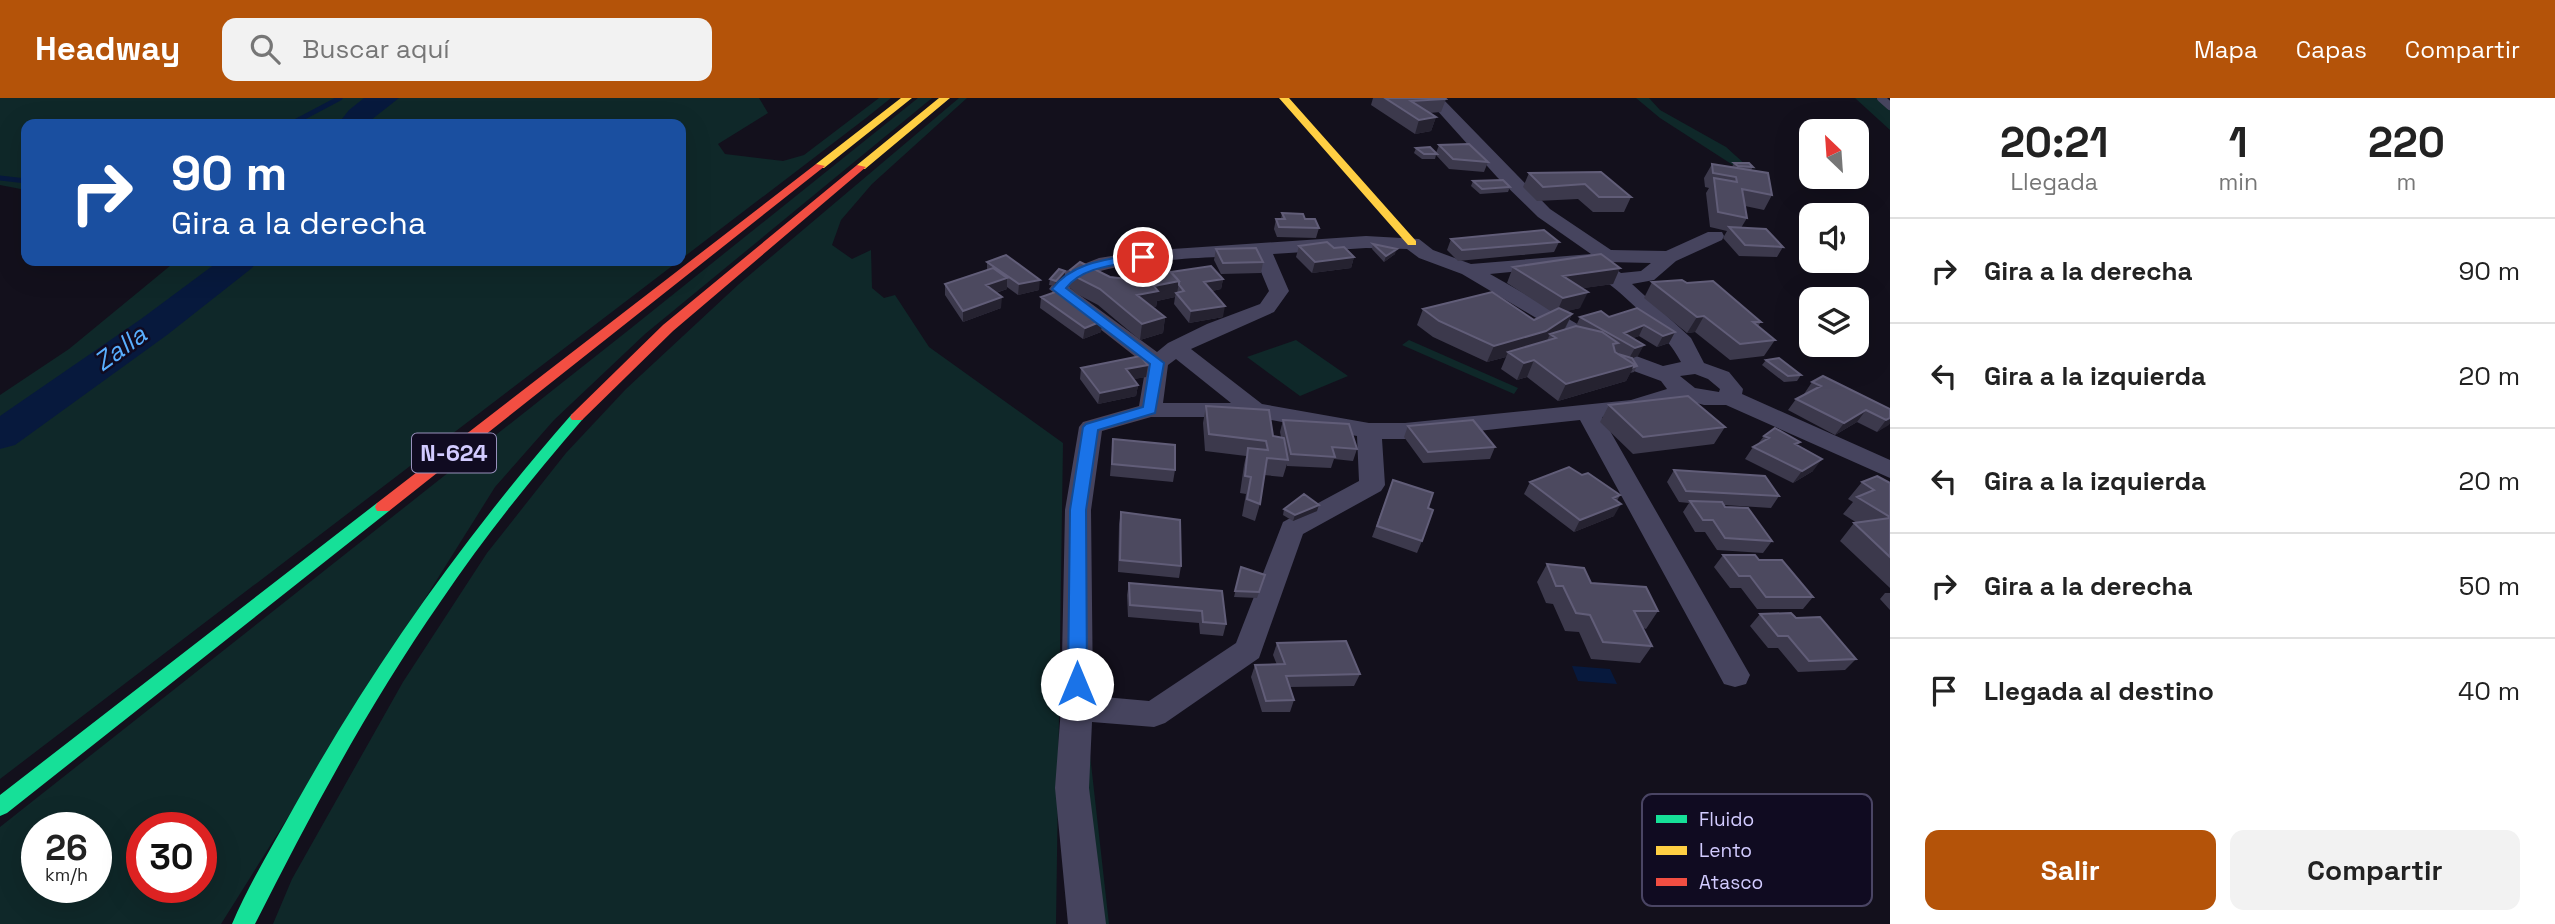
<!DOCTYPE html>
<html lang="es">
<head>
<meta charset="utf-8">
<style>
  :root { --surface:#fff; --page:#f2f2f2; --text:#222; --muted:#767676; --line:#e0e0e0; --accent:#b45309 }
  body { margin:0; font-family:"Space Grotesk",sans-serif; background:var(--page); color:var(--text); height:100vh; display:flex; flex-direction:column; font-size:26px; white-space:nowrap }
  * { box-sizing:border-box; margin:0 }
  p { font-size:23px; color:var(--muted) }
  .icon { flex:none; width:38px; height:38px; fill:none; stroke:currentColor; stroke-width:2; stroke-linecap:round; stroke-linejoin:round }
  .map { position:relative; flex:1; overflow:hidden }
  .panel { display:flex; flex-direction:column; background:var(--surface); width:665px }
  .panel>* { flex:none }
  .guide { position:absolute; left:21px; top:21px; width:665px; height:147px; border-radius:14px; box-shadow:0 7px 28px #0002; background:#1a4fa0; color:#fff; overflow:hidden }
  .needle { width:46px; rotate:335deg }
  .buttons { position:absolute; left:1799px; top:21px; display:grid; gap:14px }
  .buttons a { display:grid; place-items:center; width:70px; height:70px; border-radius:14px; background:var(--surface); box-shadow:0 7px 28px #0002; font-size:35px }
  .speed { position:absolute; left:21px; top:714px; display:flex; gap:14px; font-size:35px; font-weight:700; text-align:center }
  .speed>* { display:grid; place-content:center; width:91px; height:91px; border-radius:50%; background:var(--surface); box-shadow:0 7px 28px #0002; line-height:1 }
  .speed small { font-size:18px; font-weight:400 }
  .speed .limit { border:10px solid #d22; background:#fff; color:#111 }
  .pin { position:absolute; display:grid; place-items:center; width:60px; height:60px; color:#fff; margin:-30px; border:4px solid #fff; border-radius:50%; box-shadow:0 2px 7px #0007 }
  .me { position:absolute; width:77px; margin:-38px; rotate:0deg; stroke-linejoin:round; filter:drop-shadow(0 0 5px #0008) }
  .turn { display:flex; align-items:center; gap:24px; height:147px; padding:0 35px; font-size:32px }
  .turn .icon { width:91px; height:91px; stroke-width:2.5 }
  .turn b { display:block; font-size:49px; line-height:60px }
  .eta { display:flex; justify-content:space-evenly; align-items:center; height:119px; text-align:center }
  .eta b { font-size:42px; font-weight:800; line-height:49px }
  .primary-button { display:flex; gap:14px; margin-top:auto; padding:14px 35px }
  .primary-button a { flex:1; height:80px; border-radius:14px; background:var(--accent); color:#fff; font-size:28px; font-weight:800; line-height:80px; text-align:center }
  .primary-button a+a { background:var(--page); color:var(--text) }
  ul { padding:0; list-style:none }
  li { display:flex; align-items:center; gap:21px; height:105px; padding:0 35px; border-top:2px solid var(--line) }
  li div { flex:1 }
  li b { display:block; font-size:26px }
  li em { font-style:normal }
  header { display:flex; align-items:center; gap:42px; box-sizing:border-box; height:98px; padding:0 35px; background:var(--accent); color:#fff }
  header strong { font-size:33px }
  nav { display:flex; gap:38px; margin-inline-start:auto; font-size:24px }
  .search { width:490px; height:63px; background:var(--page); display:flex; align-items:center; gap:18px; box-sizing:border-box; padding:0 24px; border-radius:14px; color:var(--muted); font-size:26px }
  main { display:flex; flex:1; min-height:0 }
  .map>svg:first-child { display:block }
  .green { fill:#0f2829; fill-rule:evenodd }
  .water { fill:#07193d }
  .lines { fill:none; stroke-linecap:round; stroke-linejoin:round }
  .stream { stroke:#07193d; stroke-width:5 }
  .river { fill:#07193d; fill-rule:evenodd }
  .lane { stroke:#46445e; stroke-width:8 }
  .street { fill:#46445e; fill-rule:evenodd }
  .fast { fill:#16e098; fill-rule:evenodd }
  .slow { fill:#ffcf43; fill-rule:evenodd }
  .jam { fill:#f24e42; fill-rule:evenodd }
  .wall { fill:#3c394c }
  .shaded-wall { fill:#252230 }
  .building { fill:#4c495f; stroke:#615d78; stroke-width:2 }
  .route { fill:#1a73e8; stroke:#114b97; stroke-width:2 }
  .labels { text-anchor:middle; stroke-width:5; stroke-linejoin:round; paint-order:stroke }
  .shield { fill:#100b21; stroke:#9891bc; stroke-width:2 }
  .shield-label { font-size:23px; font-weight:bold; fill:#d2cbff }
  .water-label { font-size:26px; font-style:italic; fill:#59afff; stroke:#100b21 }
  .key { fill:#100b21; stroke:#4a4564; stroke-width:2 }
  .key-label { font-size:19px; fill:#d2cbff }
</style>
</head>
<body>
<header>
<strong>Headway</strong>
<div class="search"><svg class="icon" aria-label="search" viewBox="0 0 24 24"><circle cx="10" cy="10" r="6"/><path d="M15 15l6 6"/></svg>Buscar aquí</div>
<nav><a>Mapa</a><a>Capas</a><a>Compartir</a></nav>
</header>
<main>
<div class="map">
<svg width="1890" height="826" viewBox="0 0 1890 826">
  <rect width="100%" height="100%" fill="#13101c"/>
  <path class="green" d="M0 0H759L768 15 718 46 725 56 783 63 804 57 879 0H891L866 20 0 681V297L69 251 176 163H681V26H26V92L0 87Z
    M918 0H932L645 236 554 322 495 389 221 826H0V729L630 231ZM37 730H96V789H37ZM142 730H201V789H142Z
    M959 0H967L872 86 841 122 832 147 852 161 871 152 872 190 884 200 895 197 929 249 1063 345 1056 826H273L292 781 403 584 487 455 566 355 626 291 739 186Z
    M1636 0H1649L1660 12 1726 49 1747 68 1736 69 1660 20Z
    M1855 0H1876L1890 12V32Z
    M1296 242 1348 278 1300 298 1247 259Z
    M1409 242 1518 290 1514 296 1402 247Z
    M1089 648 1109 826H1096L1085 730Z"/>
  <path class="water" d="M1572 568 1610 571 1617 586 1578 583Z"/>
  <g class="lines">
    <path class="stream" d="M291 26 340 0
      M0 80 26 83"/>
    <path class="river" d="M364 0H399L366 26H338L349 12Z
      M219 163H257L252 170 167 237 15 347 0 351V318L141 221Z"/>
    <path class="lane" d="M1881 0 1890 8"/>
    <path class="street" d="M1426 0H1442L1550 111 1611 152 1666 153 1708 134H1722L1724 138 1722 142 1676 163 1654 182 1632 186 1691 240 1704 265 1729 274 1743 291 1742 296 1890 362V380L1726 307H1704L1682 301 1633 316 1602 319 1750 577 1746 586 1735 589 1724 586 1580 322 1405 341H1382L1385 387 1381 393 1303 436 1259 560 1165 625 1154 629 1092 624 1089 690 1106 826H1068L1055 690 1061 610 1065 412 1079 329 1083 324 1139 308 1146 267 1049 191 1061 175 1099 160 1143 153 1366 138 1419 141 1433 152 1471 166 1591 156 1538 119 1497 79ZM1366 150 1407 151 1419 160 1462 176 1612 265 1661 283 1667 291 1631 302 1405 325H1369L1262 306 1191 251 1274 214 1289 193 1273 156ZM1254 157 1269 193 1260 206 1207 226 1168 245 1157 254 1070 190C1092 160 1215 160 1254 157ZM1606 164H1607L1651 165 1641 173 1621 175ZM1580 167C1608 179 1668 236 1681 264L1663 268 1628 255 1490 176ZM1176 261 1231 305H1163L1168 267ZM1695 276 1708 281 1720 291 1719 294 1695 290 1680 278ZM1151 319H1255L1357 338 1359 383 1283 424 1236 545 1149 603 1093 598 1091 412 1102 333Z"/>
    <path class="fast" d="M577 315 582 316 584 319 582 322C532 380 484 439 441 503 370 605 311 715 255 826H232C249 786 273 747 294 709 373 567 465 438 572 316Z
      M383 404 391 409 389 413 7 715 0 718V697L377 405Z"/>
    <path class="slow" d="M901 0H912L824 70H816V66Z
      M939 0H950L865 71H857V67Z
      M1279 0H1289L1416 143V147H1408Z"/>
    <path class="jam" d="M816 66 825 68 389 413H377L375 409 377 405Z
      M857 67 866 69 673 233 582 322H572L570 319 572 316 663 227Z"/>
  </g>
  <path class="wall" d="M1373 0H1445L1446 1 1441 14 1429 15 1436 19 1431 33 1415 36 1371 7Z
    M1439 47 1488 64 1484 74 1449 71 1436 57 1435 61H1422L1414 55 1416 50 1436 55Z
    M1734 65 1753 69 1751 72 1772 97 1764 112 1745 108 1747 120 1741 130 1783 149 1777 159 1739 158 1723 140 1727 133 1710 129 1706 95 1709 90 1705 89 1704 80 1712 66 1732 69Z
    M1601 74 1631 99 1624 114H1593L1578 101 1537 103 1523 89 1529 75Z
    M1473 83 1510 89 1508 94 1480 96 1471 88Z
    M1282 115 1305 121 1319 130 1316 140 1277 139 1274 131 1276 121H1281Z
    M1451 141 1559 144 1554 154 1458 163 1447 152Z
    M1373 146 1395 156 1384 164 1372 151Z
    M1299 148 1334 150 1354 159 1351 170 1312 175 1296 159Z
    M1216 151 1263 164 1261 175 1221 176 1214 162Z
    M1810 152H1811V161L1807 157Z
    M1813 163H1840L1841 164 1837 169 1818 168Z
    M987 164 1039 192 1018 197 1007 189V191L996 195 1001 210 963 224 945 197V186L987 172Z
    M1135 169 1223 181 1221 191 1212 193 1223 219 1189 225 1174 206 1175 199 1157 203 1156 209H1153L1165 219 1163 235 1140 242 1098 207 1077 196 1068 188 1070 172 1127 181 1133 180Z
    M1513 169 1620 170 1613 186 1583 190 1580 210 1566 213 1572 216 1565 231 1576 228 1580 219H1609L1675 234 1669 245 1657 249 1639 238 1633 240 1638 258 1632 260 1637 268 1634 274 1630 275 1626 283 1558 303 1527 279 1517 282 1501 271 1506 259 1487 264 1433 239 1417 227 1423 211 1534 222 1552 214 1507 185Z
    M1065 178 1055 188 1049 187 1050 181Z
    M1652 184 1687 185 1761 224 1758 228 1775 242 1764 258 1730 262 1695 234 1687 235 1644 200Z
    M1041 199 1102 223 1101 234 1083 241 1040 210Z
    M1766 262 1801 277 1797 283 1784 284 1762 267Z
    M1148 267 1146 279 1133 281 1138 287 1136 298 1098 306 1080 281 1081 270Z
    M1812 284 1890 311V325L1877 334 1857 324 1835 337 1788 312 1796 301 1805 296H1804Z
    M1609 307 1725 329 1714 346 1633 356 1600 324Z
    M1206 308 1273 338 1281 339 1280 334 1283 322 1357 351 1353 363 1334 361 1331 370 1287 368V366L1283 379 1264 377 1260 406 1255 423 1242 418 1246 396 1240 395 1244 367 1246 358 1205 353 1203 325Z
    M1408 328 1495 349 1490 361 1423 365 1404 339Z
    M1764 338 1800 344 1797 348 1813 373 1793 385 1745 361 1753 349 1757 347Z
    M1113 341 1175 372 1173 384 1110 378Z
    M1674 372 1779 398 1771 410 1724 407 1772 443 1763 455 1717 452 1705 434H1695L1683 414 1689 405 1679 404 1667 384Z
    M1582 377 1620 397 1617 403 1614 418 1574 434 1524 396 1530 384Z
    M1393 382 1428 410 1422 443 1417 455 1372 439Z
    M1862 384 1890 385V490L1840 443 1854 425H1857L1843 416 1853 404 1848 401Z
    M1284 411 1317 413 1293 423 1283 417Z
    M1121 414 1181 468 1179 480 1118 474 1119 426Z
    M1723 457 1759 462 1813 499 1803 511H1757L1741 490H1730L1714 469Z
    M1547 466 1658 513 1646 531 1643 530 1652 548 1640 565 1591 561 1579 534 1565 533 1553 506 1546 505 1537 484Z
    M1241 469 1265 477 1257 500 1234 499Z
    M1129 485 1222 493 1226 526 1223 538 1200 536 1199 525 1128 519 1127 497Z
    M1885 495H1890V512L1880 501Z
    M1760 516 1796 520 1856 561 1845 572 1798 574 1778 550H1768L1750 528Z
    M1277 545 1360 576 1354 588 1290 589 1294 602 1290 614H1262L1251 579 1255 567H1277L1273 557Z"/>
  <path class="shaded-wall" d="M1436 19 1431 33 1415 36 1419 22Z
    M1397 151 1395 156 1384 164 1386 158Z
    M1354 159 1351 170 1312 175 1315 164Z
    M1620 170 1613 186 1556 194 1563 178Z
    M1065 173V178L1055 188 1056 183Z
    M1007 180V191L986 198V187Z
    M1223 181 1221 191 1202 195 1204 184Z
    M1040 182 1039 192 1018 197 1019 186Z
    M1179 183 1177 196 1176 195 1175 199 1157 203 1156 209 1135 213 1137 197 1154 188Z
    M1588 194 1580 210 1556 216 1563 200Z
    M1002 199 1001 210 963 224V213Z
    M1225 208 1223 219 1189 225 1191 213Z
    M1572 216 1564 232 1550 236 1546 245 1508 254 1506 259 1487 264 1494 248Z
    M1704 218 1695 234 1687 235 1697 219Z
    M1165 219 1163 235 1140 242 1142 226Z
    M1102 223 1101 234 1083 241 1085 230Z
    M1644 227 1639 238 1623 244 1624 235Z
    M1675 234 1669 245 1657 249 1663 238Z
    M1644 247 1638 258 1628 262 1635 250Z
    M1534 262 1527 279 1517 282 1524 265Z
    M1148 267 1146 279 1124 283 1126 271Z
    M1635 267 1626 283 1558 303 1566 286Z
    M1138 287 1136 298 1098 306 1100 295Z
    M1866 312 1857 324 1835 337 1844 325Z
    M1890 320V325L1889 327 1877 334 1886 322Z
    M1822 361 1813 373 1793 385 1802 373Z
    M1621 406 1614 418 1574 434 1580 422Z
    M1319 407 1317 413 1293 423 1295 417Z"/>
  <path class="building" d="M1385 0H1445L1446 1 1411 3 1436 19 1419 22Z
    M1469 46 1488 64 1453 61 1439 47Z
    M1430 49 1437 56H1424L1416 50Z
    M1734 65H1749L1753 69 1738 68Z
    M1712 66 1768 75 1772 97 1742 91 1747 120 1718 114 1714 80 1737 84 1736 79 1713 75Z
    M1601 74 1631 99H1599L1585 86 1543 89 1529 75Z
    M1503 82 1510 89 1482 91 1473 83Z
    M1282 115 1303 116 1305 121H1315L1319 130 1279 129 1276 121H1285Z
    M1729 129 1766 131 1783 149 1745 147Z
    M1544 132 1559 144 1462 152 1451 141Z
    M1327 144 1334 150 1344 149 1354 159 1315 164 1299 148Z
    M1373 146 1397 151 1386 158Z
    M1256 150 1263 164 1223 165 1216 151Z
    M1601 156 1620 170 1563 178 1588 194 1563 200 1513 169Z
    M1006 157 1040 182 1019 186 987 164Z
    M1080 164 1110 179 1127 181 1143 177 1135 169 1161 164 1179 183 1154 188 1158 193 1137 197 1165 219 1142 226 1100 191 1078 180 1070 172Z
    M1211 168 1223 181 1204 184 1225 208 1191 213 1176 195 1184 193 1179 187V183L1171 174Z
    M993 170 1007 180 986 187 1002 199 963 213 945 186Z
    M1059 171 1065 173 1056 183 1050 181Z
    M1682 182 1687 185 1713 183 1761 224H1753L1775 242 1740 246 1704 218 1697 219 1652 184Z
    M1058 193 1102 223 1085 230 1041 199Z
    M1492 194 1534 222 1559 210 1572 216 1546 233 1494 248 1439 223 1423 211Z
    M1637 210 1675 234 1663 238 1644 227 1624 235 1644 247 1635 250 1580 219 1601 213 1609 219Z
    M1576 228 1602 234 1618 245 1613 246 1615 254 1635 267 1566 286 1534 262 1524 265 1508 254 1556 240 1550 236Z
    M1618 256 1632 260 1637 268 1634 269 1635 267Z
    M1140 258 1148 267 1126 271 1138 287 1100 295 1081 270Z
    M1779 260 1801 277 1788 278 1766 262Z
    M1823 278 1890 311V320L1886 322 1866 312 1844 325 1796 301 1821 288 1812 284Z
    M1688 298 1725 329 1643 339 1609 307Z
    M1206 308 1269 312 1273 338 1284 340 1288 362 1267 360 1260 406 1247 401 1251 379 1245 378 1248 350 1268 352 1266 343 1209 336Z
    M1283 322 1349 326 1357 351 1332 349 1335 359 1291 356Z
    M1473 322 1495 349 1428 354 1408 328Z
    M1775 330 1800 344 1795 346 1822 361 1802 373 1753 349 1769 340 1764 338Z
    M1113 341 1175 347V372L1112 366Z
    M1569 369 1582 377 1588 375 1620 397 1613 400 1621 406 1580 422 1530 384Z
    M1674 372 1765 378 1779 398 1686 393Z
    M1877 378 1890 385V419L1857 399 1874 392 1862 384Z
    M1393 382 1433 395 1428 410 1433 412 1422 443 1377 428Z
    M1304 396 1319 407 1295 417 1284 411Z
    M1690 403 1722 404 1725 409 1748 410 1772 443 1725 440 1713 422H1703Z
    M1121 414 1180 422 1181 468 1120 462Z
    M1890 420V459L1854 425Z
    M1723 457H1755L1759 462H1782L1813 499H1766L1750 478H1739Z
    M1547 466 1584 470 1591 485 1646 489 1658 513H1634L1652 548 1603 544 1590 517 1576 515 1563 488H1556Z
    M1241 469 1265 477 1259 494 1235 493Z
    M1129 485 1222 493 1226 526 1203 524 1202 513 1130 507Z
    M1791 515 1796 520 1820 519 1856 561 1809 563 1788 538H1778L1760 516Z
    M1346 543 1360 576 1286 578 1294 602 1266 603 1255 567 1285 566 1277 545Z"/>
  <path class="route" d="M1143 155 1149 159 1147 161C1120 167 1084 167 1066 190L1164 265 1155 315 1098 332 1086 412 1087 586 1084 591 1077 593 1071 591 1068 586 1070 412 1083 329 1086 326 1143 309 1150 266 1052 191C1073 163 1111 161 1143 155Z"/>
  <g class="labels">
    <rect class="shield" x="412" y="335.5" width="84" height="39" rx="5"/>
    <g class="shield-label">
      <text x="454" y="363">N-624</text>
    </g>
    <g class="water-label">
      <text transform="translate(120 250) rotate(-36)" y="9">Zalla</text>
    </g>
  </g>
  <rect x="1642" y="696" width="230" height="112" rx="10" class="key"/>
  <rect x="1656" y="717" width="31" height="8" fill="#16e098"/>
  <rect x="1656" y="748" width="31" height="9" fill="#ffcf43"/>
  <rect x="1656" y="780" width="31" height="8" fill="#f24e42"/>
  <g class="key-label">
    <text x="1699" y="728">Fluido</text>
    <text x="1699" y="759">Lento</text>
    <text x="1699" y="791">Atasco</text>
  </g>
</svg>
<div class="buttons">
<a><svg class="needle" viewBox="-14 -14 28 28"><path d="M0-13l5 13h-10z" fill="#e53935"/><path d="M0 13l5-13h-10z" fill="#767676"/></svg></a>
<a><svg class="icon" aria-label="sound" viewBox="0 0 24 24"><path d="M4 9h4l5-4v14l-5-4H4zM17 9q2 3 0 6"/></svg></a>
<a><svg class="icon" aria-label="layers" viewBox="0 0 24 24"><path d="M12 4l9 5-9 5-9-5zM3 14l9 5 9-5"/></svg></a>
</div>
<div class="speed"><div>26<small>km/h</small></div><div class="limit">30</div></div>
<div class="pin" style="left:1143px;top:159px;background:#d93025"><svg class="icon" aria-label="arrive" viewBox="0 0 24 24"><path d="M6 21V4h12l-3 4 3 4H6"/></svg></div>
<svg class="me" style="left:1077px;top:586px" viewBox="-20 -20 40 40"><circle r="19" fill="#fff"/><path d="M0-13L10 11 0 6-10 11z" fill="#1a73e8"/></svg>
<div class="guide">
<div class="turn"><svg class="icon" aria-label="right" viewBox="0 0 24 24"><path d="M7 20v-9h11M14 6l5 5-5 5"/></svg><div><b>90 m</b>Gira a la derecha</div></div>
</div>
</div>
<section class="panel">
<div class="eta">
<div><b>20:21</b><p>Llegada</p></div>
<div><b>1</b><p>min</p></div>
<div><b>220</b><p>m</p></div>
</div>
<ul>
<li><svg class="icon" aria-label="right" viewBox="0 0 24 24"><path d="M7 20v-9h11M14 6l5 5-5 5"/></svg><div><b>Gira a la derecha</b></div><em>90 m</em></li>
<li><svg class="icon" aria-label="left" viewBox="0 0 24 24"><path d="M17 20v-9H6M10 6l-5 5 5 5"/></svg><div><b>Gira a la izquierda</b></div><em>20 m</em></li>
<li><svg class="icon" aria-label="left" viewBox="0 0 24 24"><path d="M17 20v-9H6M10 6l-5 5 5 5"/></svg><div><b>Gira a la izquierda</b></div><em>20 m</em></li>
<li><svg class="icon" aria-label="right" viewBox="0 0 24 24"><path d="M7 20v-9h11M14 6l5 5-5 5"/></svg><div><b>Gira a la derecha</b></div><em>50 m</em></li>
<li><svg class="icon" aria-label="arrive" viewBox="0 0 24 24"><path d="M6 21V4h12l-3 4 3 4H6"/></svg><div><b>Llegada al destino</b></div><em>40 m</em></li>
</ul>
<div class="primary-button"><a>Salir</a><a>Compartir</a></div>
</section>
</main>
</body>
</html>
